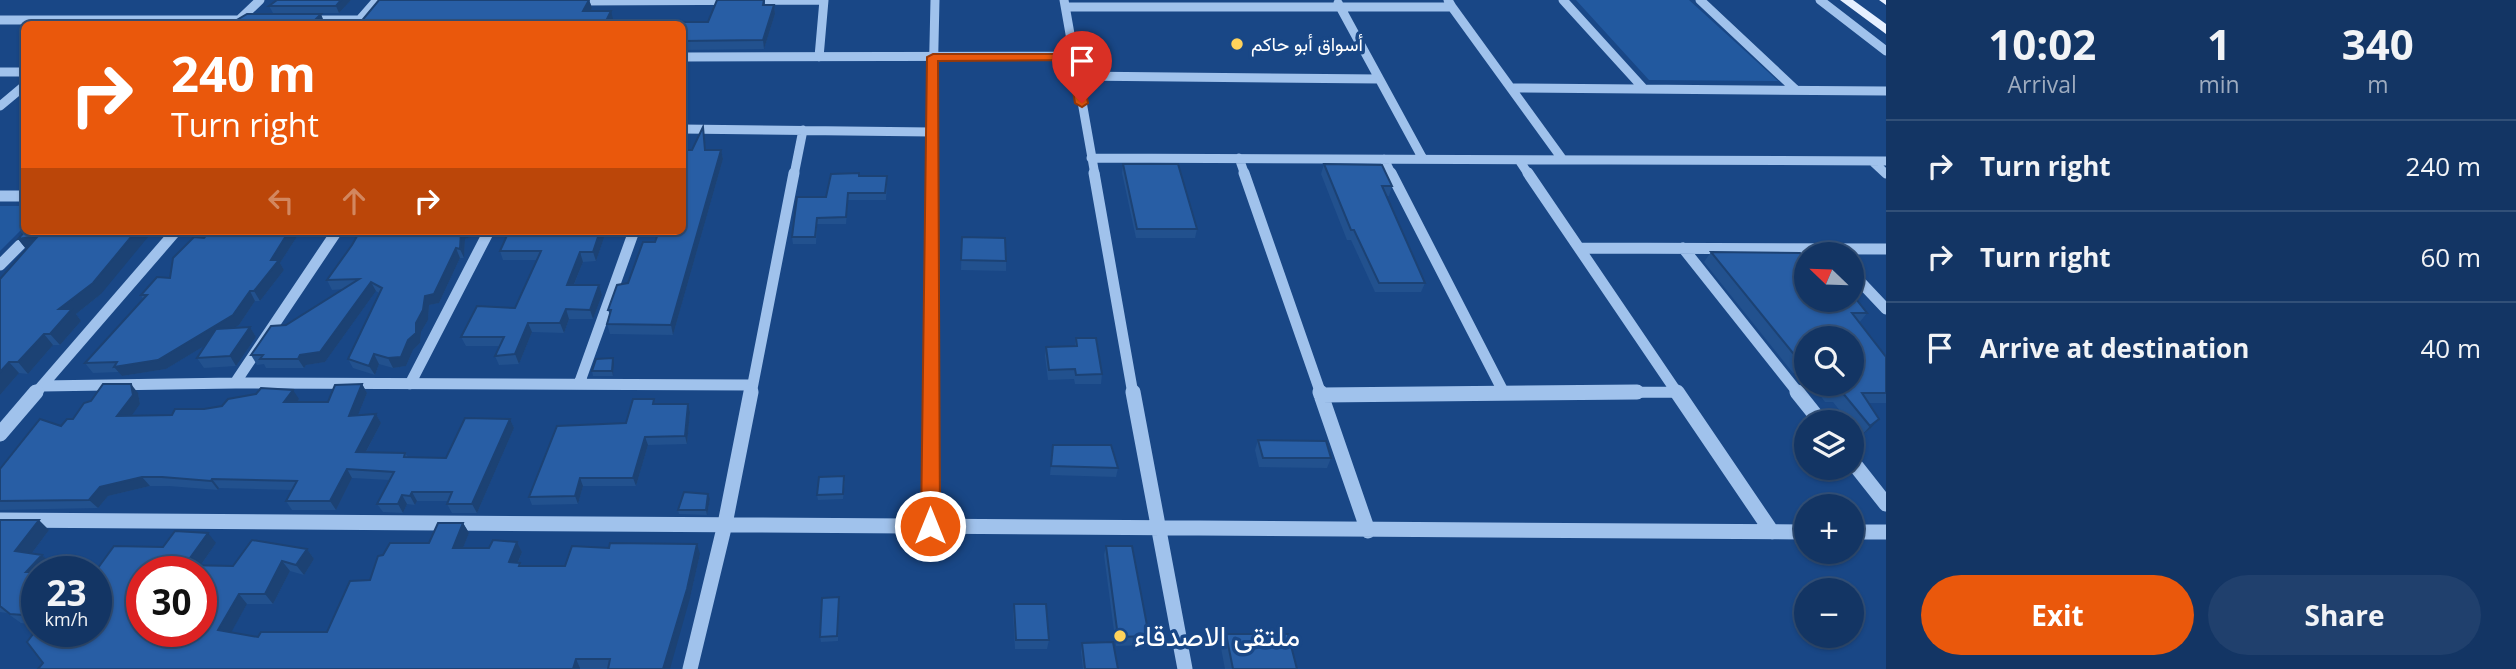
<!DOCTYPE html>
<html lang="en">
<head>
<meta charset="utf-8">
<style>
  :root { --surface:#133564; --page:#20406d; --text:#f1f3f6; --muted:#9dabbf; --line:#325078; --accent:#ea580c }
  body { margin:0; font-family:"Open Sans",Vazirmatn,sans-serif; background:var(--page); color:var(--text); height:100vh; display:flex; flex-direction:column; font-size:26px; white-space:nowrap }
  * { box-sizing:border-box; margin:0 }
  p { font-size:23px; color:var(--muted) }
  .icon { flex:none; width:38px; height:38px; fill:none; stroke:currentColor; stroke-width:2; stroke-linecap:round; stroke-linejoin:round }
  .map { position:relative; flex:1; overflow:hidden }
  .side { display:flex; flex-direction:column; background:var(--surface); width:630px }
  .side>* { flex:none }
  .guide { position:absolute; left:21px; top:21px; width:665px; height:214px; border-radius:10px; box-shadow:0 2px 5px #0004,0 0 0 2px var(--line); background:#ea580c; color:#fff; overflow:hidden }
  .needle { width:46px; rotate:293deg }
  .controls { position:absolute; left:1794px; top:242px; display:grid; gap:14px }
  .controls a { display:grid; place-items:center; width:70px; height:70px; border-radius:50%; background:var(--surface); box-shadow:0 2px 5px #0004,0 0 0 2px var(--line); font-size:35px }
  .speed { position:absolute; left:21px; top:556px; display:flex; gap:14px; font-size:35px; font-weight:700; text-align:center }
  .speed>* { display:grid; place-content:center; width:91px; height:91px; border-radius:50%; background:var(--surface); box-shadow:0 2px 5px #0004,0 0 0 2px var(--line); line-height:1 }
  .speed small { font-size:18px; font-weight:400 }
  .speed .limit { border:10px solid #d22; background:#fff; color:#111 }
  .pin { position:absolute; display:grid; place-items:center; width:60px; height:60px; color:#fff; margin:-72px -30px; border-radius:50% 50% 50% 0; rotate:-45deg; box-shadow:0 0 7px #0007 }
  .pin .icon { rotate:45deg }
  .me { position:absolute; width:77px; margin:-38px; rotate:0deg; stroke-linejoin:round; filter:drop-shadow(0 0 5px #0008) }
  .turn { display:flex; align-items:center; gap:24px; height:147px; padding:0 35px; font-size:32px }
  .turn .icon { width:91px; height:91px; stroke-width:2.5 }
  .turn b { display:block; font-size:49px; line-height:60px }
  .lanes { display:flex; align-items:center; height:66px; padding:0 35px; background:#0003; justify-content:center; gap:35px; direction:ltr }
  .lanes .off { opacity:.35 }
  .eta { display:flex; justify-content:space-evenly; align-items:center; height:119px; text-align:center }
  .eta b { font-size:42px; font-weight:700; line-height:49px }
  .button { display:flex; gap:14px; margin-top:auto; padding:14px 35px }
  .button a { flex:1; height:80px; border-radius:42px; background:var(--accent); color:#fff; font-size:28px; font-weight:700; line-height:80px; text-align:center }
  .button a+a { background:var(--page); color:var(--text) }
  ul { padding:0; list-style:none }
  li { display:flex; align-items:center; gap:21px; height:91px; padding:0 35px; border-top:2px solid var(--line) }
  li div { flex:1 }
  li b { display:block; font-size:26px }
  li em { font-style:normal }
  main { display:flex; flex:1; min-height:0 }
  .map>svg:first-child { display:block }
  .green { fill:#22599f }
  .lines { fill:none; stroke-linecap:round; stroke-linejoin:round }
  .minor-far2 { stroke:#a0c2ec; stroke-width:9 }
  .minor-far1 { stroke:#a0c2ec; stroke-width:11 }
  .minor { stroke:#a0c2ec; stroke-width:15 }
  .major { fill:#e5efff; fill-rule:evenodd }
  .wall { fill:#22518e }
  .shaded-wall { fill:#1c4274 }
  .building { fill:#285ea5; stroke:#1c4274; stroke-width:2; fill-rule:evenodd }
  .route { fill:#ea580c; stroke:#983908; stroke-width:2 }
  .poi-dot { fill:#ffd25b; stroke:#194786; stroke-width:2.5 }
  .labels { text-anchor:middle; stroke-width:7; stroke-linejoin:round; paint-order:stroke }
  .far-poi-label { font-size:19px; fill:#fff; stroke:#194786; text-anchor:start }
  .near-poi-label { font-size:28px; fill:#fff; stroke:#194786; text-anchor:start }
</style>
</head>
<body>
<main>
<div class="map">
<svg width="1886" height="669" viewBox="0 0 1886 669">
  <rect width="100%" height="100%" fill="#194786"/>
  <path class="green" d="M1576 0H1689L1778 81 1649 80Z
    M0 206H24V227L0 251Z"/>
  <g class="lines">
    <path class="minor-far2" d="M1064 0 1095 175
      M1563 0 1644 89
      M1700 0 1796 90
      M1820 0 1886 51
      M576 1 824 0
      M1338 3 1423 159
      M1066 7H1452L1448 0
      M1452 7 1563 160
      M0 20H254
      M239 20 260 0
      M307 20H359
      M356 24 377 0
      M682 57 1073 56
      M819 57 824 0
      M0 72H24
      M1077 76 1379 79
      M1511 88 1886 91
      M0 106 24 86
      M682 129 931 132
      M1091 158 1886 161
      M1239 158 1245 175
      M1384 159 1392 175
      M1519 160 1529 175
      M1872 161 1886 174
      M794 175 803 130
      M931 175 935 0"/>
    <path class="minor-far1" d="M1094 173 1133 394
      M1244 173 1321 394
      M1391 173 1504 393
      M1528 173 1678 394
      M0 196H24
      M1579 248 1886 249
      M1683 248 1799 394
      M0 265 34 231
      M1852 273 1886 309
      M235 383 337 231
      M410 384 489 231
      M579 384 634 231
      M42 386 235 383 752 385
      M35 394 176 231
      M751 394 794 173
      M930 394 931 173
      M1430 394 1676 392"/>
    <path class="minor" d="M1133 392 1185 669
      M1320 392 1368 531
      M1677 392 1772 532
      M1797 392 1821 422
      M1321 395 1637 392
      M0 434 36 392
      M1852 461 1886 504
      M0 520 1806 532
      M930 526V392
      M1852 532H1886
      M690 669 725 524 751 392"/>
    <path class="major" d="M1840 0H1853L1886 24V34Z
      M1879 0H1886V5Z"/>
  </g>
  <path class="wall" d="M277 0H351L339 13H273L269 6Z
    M589 0 592 8 590 11 613 19 612 21 708 22 765 0V5H774L775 14 764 49 682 50V24H359Z
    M703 127 706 150H721L723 159 673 335 610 334 607 324 610 315 608 310 628 283 655 242 692 150Z
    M1123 164 1197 229 1195 238H1136L1122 173Z
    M1324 164 1392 186 1389 196H1386L1425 283 1421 292H1375L1351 240H1347L1321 174Z
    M859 176 887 183 886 200H848L846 224H817L816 244H793L792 237 826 197Z
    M210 231H312L300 232 280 263 284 270 260 301H255L239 325 235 327H250L256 337 236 366 204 368 197 358 204 346 166 369 122 376 119 372 93 373 85 363 143 299 141 295 170 278Z
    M360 231H480L478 234 465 239 464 258H460L439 303 429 305 428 320 421 332 420 343 413 350 406 366 393 368 379 364 375 375 353 368 348 359 379 293 376 291 325 362 306 365 304 368H266L264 364 257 365 251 355 286 325 344 289 332 290 327 280 352 245Z
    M509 231H602L604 238 596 261 583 262 574 285H599L602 295 593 319H569L564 333 532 332 519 364 499 365 495 356 499 346H466L461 337 515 308 537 260H503L500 251Z
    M962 237 1006 261V271L961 270Z
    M18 239 101 294 76 314 81 321 60 345H53L28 374 19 373 0 395 26 249Z
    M1711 252 1806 299 1867 313 1859 323 1886 357V403H1869L1870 429 1861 436 1852 425V422H1849L1833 402H1825L1811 383H1852L1806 338V376L1804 373H1793L1704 262Z
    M1076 338 1102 374 1101 384H1075L1074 379 1048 380 1045 356 1046 347 1075 346Z
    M613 358 614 363 613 376H593L592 371Z
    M362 384 367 393 358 415 376 414 381 423 366 452 405 453 408 457 446 458 510 419 514 428 477 513H452L447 504 449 501H417L415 505 407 504 403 513 383 512 377 504 389 480 352 478 336 510H292L286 501 292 490 219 488 218 490 169 486H150L108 496 98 508 0 510V469L61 426 73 419 138 393 140 404 131 416 172 415 204 409 299 399 296 402H328Z
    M655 404H688L690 412 687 444 648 445 636 486H583L578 504 532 505 529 497 626 423Z
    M1258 440 1331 458 1327 468 1259 467 1255 450Z
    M1053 445 1118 468 1116 477 1050 475Z
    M845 481 843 499 818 500 817 495Z
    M710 499 707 515 679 514 678 510Z
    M0 520 49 530 32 553 42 555 53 565 47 572H95L163 547 216 543 201 565 233 566 307 549 314 559 304 575 290 571 273 604H247L231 632 258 637 327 632 370 580 429 543 463 523 469 533 463 548H489L517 542 522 552 518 563H520L522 566H565L700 554 690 598 608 669H38L96 632 37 572V625L21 623 7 613 0 612Z
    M1106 546 1149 636 1147 645 1116 646 1104 555Z
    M839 597 838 641 821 642 820 637Z
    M1014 604 1049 640 1047 649H1015L1013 614Z
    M1226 634 1297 669H1225L1221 648Z
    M1082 643 1118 669H1083L1081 652Z"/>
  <path class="shaded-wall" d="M341 0H351L339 13 336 6Z
    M589 0 592 8 586 19 583 11Z
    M774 5 775 14 764 49 763 40Z
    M611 11 613 19 611 24 606 21Z
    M321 14 325 24H311Z
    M721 150 723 159 673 335 671 325Z
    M136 231H153L101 294 76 314 81 321 60 345 50 334 59 309Z
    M289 231 300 232 280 263 284 270 260 301 254 291 271 260Z
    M461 231H480L478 234 465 239 464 258 460 249Z
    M600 231H602L604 238 596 261 593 252Z
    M38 236 27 250 18 239Z
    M456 248 460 258 439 303 429 305 428 320 421 332 420 343 413 350 406 366 393 368 388 358 416 323 425 296Z
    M580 252 583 262 570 294 567 285Z
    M371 282 376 291 325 362 306 365 304 368 298 359 300 355Z
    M599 285 602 295 593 319 590 310Z
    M250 291 255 301 239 325 166 369 122 376 114 367Z
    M566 309 569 319 564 333 560 323Z
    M528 323 532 332 519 364 515 354Z
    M250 327 256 337 236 366 230 356Z
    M44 334 53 345 28 374 18 362Z
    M374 354 379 364 375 375 369 366Z
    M613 358 614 363 613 376 612 371Z
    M9 362 19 373 0 395V372Z
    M131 384 138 393 140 404 125 425 117 416Z
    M362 384 367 393 354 425 349 416Z
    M293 390 299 399 290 411 284 402Z
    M688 404 690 412 687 444 685 436Z
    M376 414 381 423 361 461 356 452Z
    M510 419 514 428 477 513 472 504Z
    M1879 419 1870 429 1861 436 1870 426Z
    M645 437 648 445 636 486 633 478Z
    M347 469 352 478 336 510 330 501Z
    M142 477 150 486 108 496 98 508 89 500 100 487Z
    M580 478 583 486 578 504 575 496Z
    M212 479 219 488 218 490 211 481Z
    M412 492 417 501 415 505 410 496Z
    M708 494 710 499 707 515 706 510Z
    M402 495 407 504 403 513 398 504Z
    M39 520 49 530 26 561 15 551Z
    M463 523 469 533 459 558 453 548Z
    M208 533 216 543 196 572 185 565Z
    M517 542 522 552 514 572 509 562Z
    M697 544 700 554 690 598 670 669H663Z
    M307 549 314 559 304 575 296 565Z
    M42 555 53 565 46 572H26Z
    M282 561 290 571 273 604 265 594Z
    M239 594 247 604 227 640 218 630Z
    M576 659 580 668V669H573Z"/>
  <path class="building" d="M277 0H341L336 6H269Z
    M379 0H589L583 11H611L606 21 652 22H708L717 0H764L763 5H774L763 40 682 41V24H503L505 21 443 20 440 24H359Z
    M247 14H321L311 24H230Z
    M703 127 705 150H721L671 325 607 324 611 310H608L617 285 628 283 643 242H655L659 231H682V150H692Z
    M1123 164H1178L1197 229H1137Z
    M1324 164 1382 165 1392 186H1382L1425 283H1379L1354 230H1351Z
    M859 173V176H887L885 193H848L846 217 817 218 815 237H792L797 197H826L831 174Z
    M25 231H136L93 283 59 309H72L50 334H44L18 362H9L0 372V279L38 236 18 239Z
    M210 231H289L271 260H279L254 291H250L233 315 158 360 114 367 117 362 85 363 147 295H141L157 277 170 278 173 258 194 237 204 238Z
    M360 231H461L460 249 456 248 434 294 425 296 423 310 416 323V333L408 340 401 357 388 358 374 354 369 366 348 359 382 288 371 282 320 352 300 355 298 359H260L263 355H251L271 326 286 325 359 279 327 280 352 245Z
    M509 231H600L593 252H580L567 285H599L590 310 566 309 560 323H528L515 354 495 356 504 337H461L477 306 515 308 541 251H500Z
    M962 237 1005 238 1006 261 961 260Z
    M1711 252 1800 253 1806 261V299H1852V294L1867 313H1852L1886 357V393H1862L1879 419 1870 426 1842 392H1834L1827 383H1852V338H1806V363H1801Z
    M250 327 230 356 197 358 216 329Z
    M1076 338H1096L1102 374 1076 375 1075 369 1049 370 1046 347 1077 346Z
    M613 358 612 371H592L596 359Z
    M103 384H131L133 395 117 416 172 415 175 409H204L222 406 228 399 256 394 261 388 293 390 284 402H328L335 385 362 384 349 416 376 414 356 452 405 453 404 457 446 458 465 418 510 419 472 504H447L452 492H412L410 496 402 495 398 504H377L394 472 347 469 330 501H286L297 481 212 479 211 481 162 477H142L100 487 89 500 0 501V469L40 419 61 426 67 419H73L84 403 91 401Z
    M633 399H654L653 404H688L685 436 645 437 633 478H580L575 496 529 497 557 426 626 423Z
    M1258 440 1326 441 1331 458H1263Z
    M1053 445H1111L1118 468 1051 466Z
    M844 476 843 494 817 495 819 477Z
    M684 492 708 494 706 510H678Z
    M0 520H39L15 551 42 555 26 572H95L114 546 163 547 175 531 208 533 185 565 233 566 252 540 307 549 296 565 282 561 265 594H239L218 630 258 637 261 632H327L350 581 370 580 378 556 383 555 390 543H429L438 523H463L453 548H489L493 540 517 542 509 562 520 563 519 566H565L572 546 609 548 610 543 697 544 687 589 663 669H608L610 659H576L573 669H38L43 663 27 642 37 629V632H96V572H37V616L10 614 0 606ZM142 572H201V632H142Z
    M1106 546H1132L1149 636 1118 637Z
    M839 597 837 636 820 637 822 598Z
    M1014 604H1046L1049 640H1016Z
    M1226 634H1288L1297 669H1233Z
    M1113 642 1118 669H1085L1082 643Z"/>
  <path class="route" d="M933 54H1078L1088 103 1082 107 1075 103 1068 60 938 61 940 526 937 532 930 534 924 532 921 526 927 57Z"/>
  <g class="poi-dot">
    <circle cx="1237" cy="44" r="7"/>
    <circle cx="1120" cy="636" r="7"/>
  </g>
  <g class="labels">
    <g class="far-poi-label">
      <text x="1251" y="51">أسواق أبو حاكم</text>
    </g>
    <g class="near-poi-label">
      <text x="1134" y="646">ملتقى الاصدقاء</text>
    </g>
  </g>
</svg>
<div class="controls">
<a><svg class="needle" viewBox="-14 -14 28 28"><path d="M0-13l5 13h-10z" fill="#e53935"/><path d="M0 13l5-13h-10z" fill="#9dabbf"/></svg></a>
<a><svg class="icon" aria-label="search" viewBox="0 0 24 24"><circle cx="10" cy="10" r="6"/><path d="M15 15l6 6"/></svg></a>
<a><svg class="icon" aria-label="layers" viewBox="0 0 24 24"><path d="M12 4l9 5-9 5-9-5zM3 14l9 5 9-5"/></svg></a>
<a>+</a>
<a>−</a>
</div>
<div class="speed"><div>23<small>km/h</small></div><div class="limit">30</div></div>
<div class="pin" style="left:1082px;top:103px;background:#d93025"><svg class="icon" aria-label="arrive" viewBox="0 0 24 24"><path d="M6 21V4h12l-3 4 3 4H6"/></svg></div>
<svg class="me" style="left:930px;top:526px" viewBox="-20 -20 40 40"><circle r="17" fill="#ea580c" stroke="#fff" stroke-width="3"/><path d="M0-11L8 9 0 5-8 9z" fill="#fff"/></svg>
<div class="guide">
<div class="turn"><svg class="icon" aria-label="right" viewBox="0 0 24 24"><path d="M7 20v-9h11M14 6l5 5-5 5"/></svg><div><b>240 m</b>Turn right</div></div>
<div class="lanes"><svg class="icon off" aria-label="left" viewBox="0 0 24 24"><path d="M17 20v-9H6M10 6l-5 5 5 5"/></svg><svg class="icon off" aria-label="ahead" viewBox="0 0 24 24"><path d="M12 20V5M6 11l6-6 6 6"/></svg><svg class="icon" aria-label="right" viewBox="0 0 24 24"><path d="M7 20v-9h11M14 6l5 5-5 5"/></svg></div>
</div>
</div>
<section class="side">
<div class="eta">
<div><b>10:02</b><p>Arrival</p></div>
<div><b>1</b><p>min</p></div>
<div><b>340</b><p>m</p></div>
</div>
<ul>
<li><svg class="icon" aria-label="right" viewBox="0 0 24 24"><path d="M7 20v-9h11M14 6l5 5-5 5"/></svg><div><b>Turn right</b></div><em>240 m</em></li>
<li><svg class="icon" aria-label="right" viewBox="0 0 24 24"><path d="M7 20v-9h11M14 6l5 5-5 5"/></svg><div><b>Turn right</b></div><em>60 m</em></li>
<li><svg class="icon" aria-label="arrive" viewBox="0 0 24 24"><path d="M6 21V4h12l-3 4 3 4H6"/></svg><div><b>Arrive at destination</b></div><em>40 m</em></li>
</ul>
<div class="button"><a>Exit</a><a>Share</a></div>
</section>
</main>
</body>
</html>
